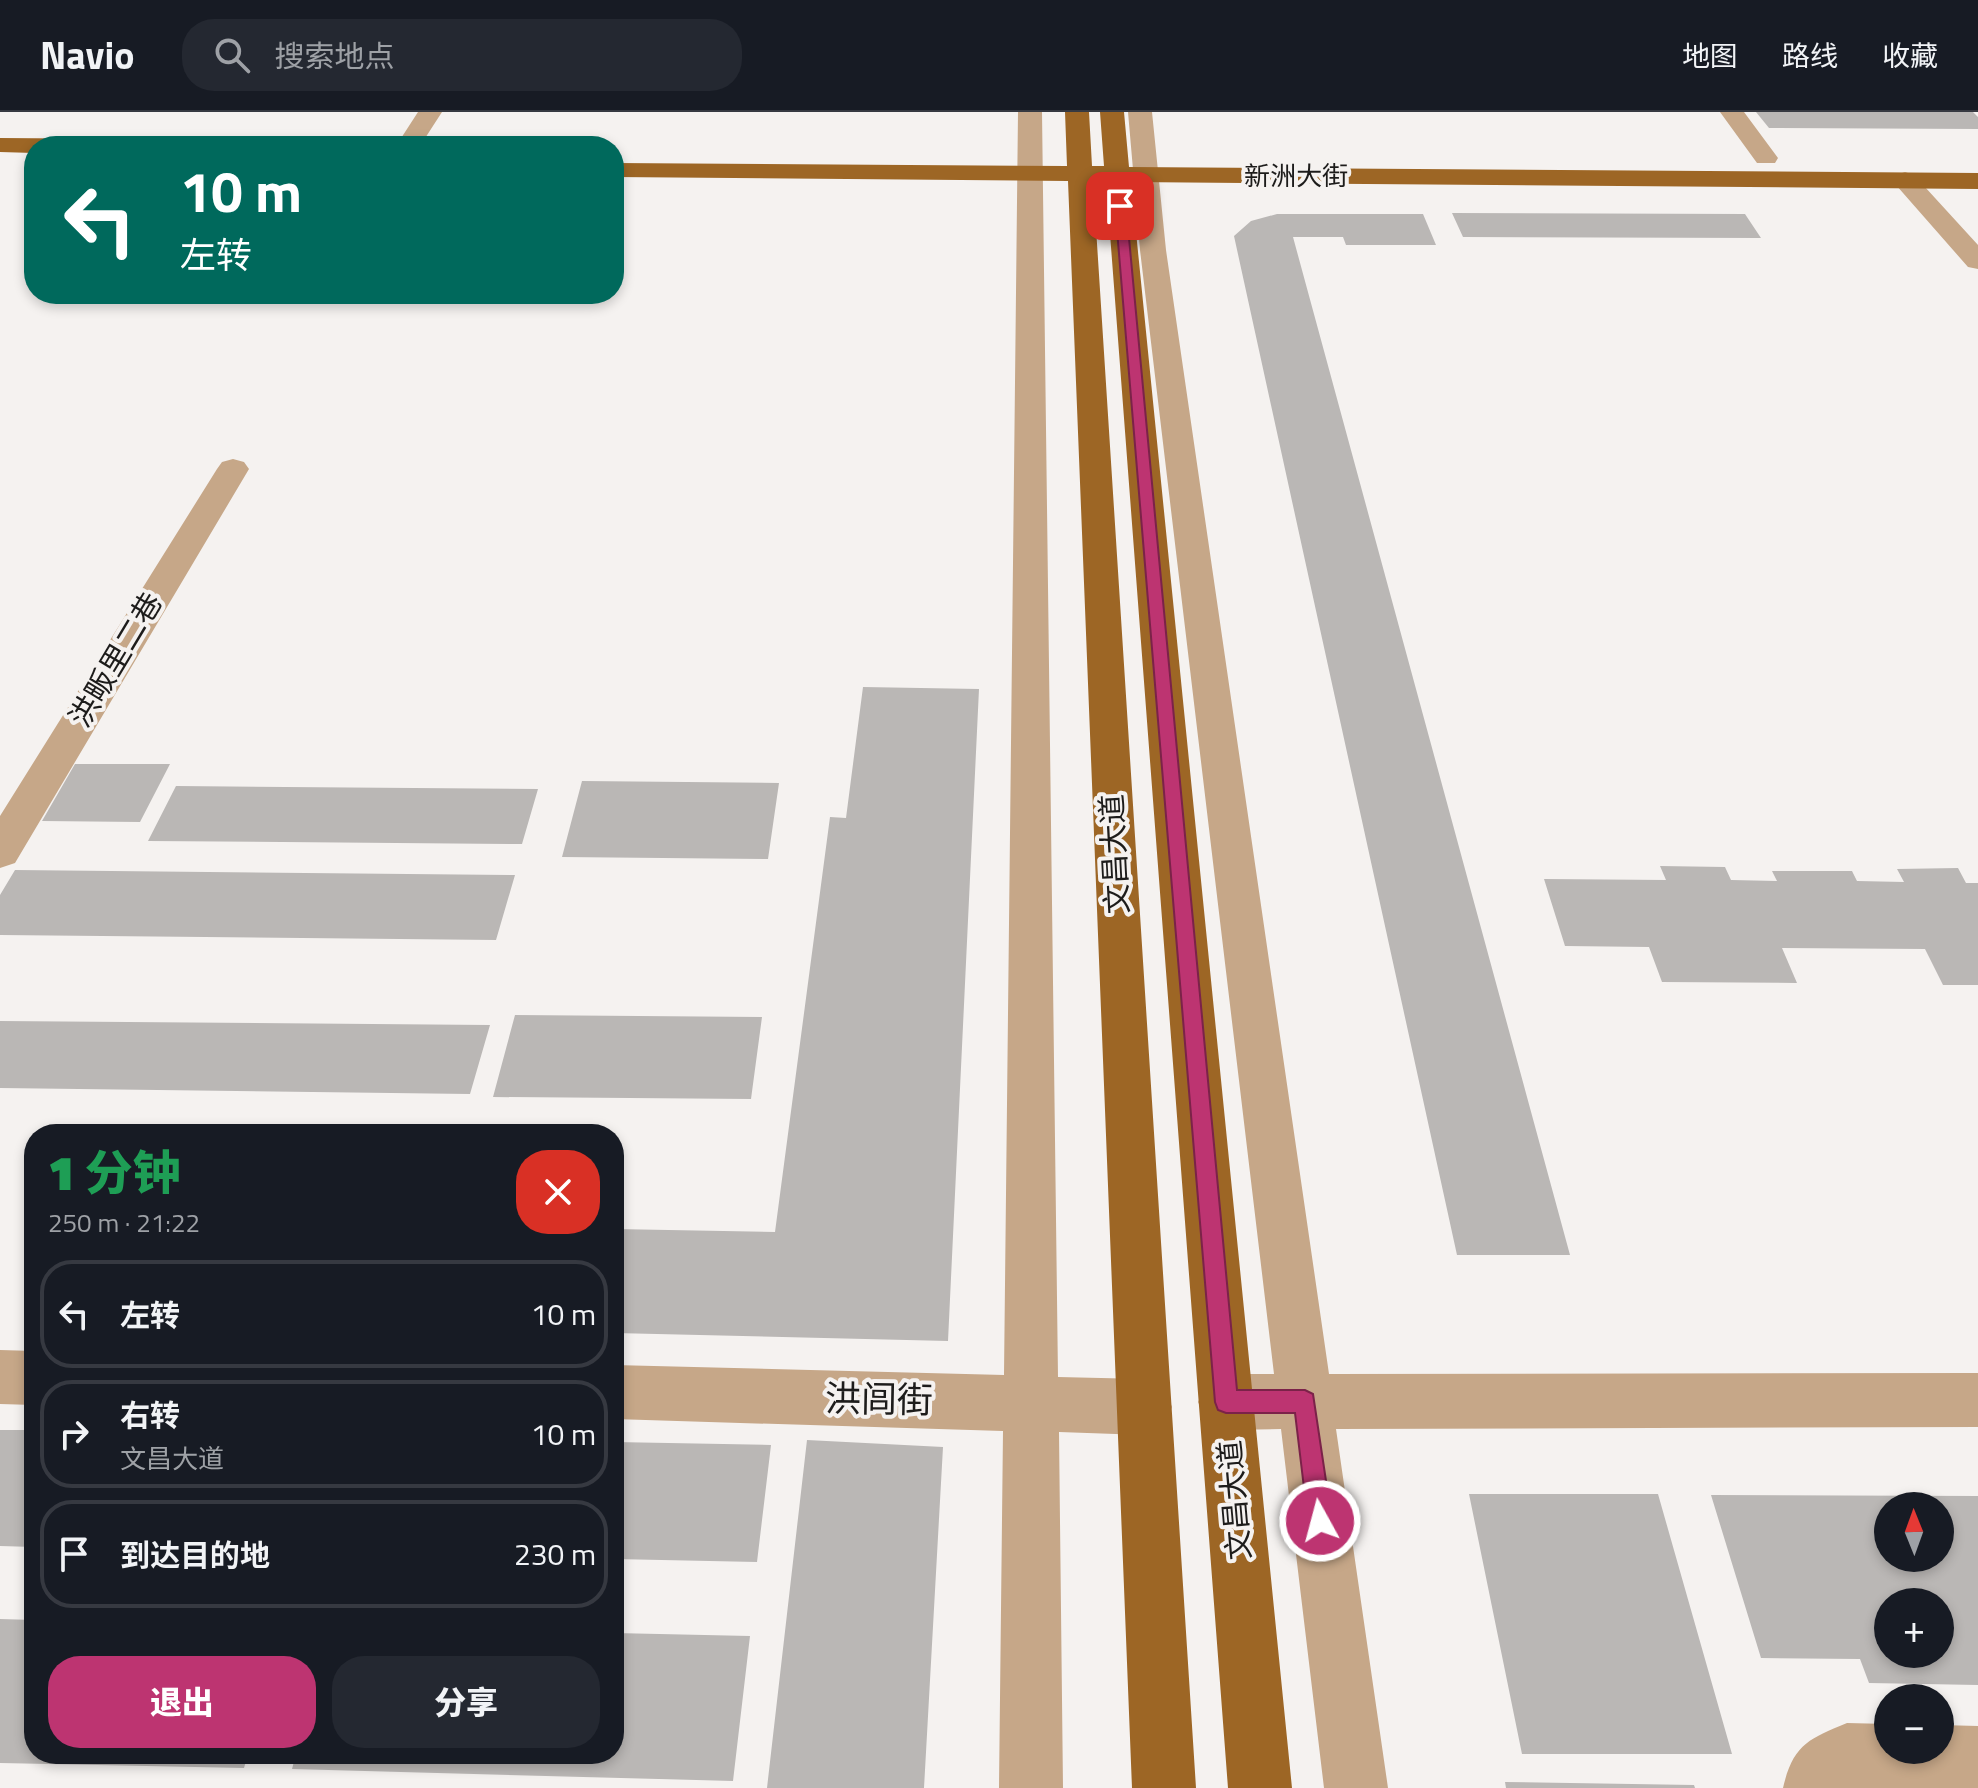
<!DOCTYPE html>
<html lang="zh">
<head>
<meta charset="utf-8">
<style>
  :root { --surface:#171b24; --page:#242831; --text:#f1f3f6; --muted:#9ea1a6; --line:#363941; --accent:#bd3471 }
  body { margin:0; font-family:"Titillium Web","Noto Sans SC",sans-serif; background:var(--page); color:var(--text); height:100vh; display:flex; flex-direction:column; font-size:30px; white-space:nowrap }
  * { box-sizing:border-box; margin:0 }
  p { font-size:26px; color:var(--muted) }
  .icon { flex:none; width:44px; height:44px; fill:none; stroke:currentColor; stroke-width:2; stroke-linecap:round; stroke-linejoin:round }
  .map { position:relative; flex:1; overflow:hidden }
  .drawer { position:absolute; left:24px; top:1012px; width:600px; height:640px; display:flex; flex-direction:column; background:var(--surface); border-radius:32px; box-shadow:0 4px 12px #0003 }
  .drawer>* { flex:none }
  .hud { position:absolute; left:24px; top:24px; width:600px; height:168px; border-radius:32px; box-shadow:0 4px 12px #0003; background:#00695c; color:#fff; overflow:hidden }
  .needle { width:52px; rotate:359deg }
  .fabs { position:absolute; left:1874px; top:1380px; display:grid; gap:16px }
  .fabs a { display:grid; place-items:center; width:80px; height:80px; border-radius:50%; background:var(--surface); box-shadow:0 4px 12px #0003; font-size:40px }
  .pin { position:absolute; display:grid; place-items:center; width:68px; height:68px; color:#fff; margin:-34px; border-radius:16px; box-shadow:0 4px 12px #0006 }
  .me { position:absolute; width:88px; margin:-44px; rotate:353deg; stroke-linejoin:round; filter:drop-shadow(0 0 6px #0008) }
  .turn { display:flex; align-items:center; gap:28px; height:168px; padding:0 24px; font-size:36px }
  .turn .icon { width:104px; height:104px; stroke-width:2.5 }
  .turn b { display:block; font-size:56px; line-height:68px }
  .round { display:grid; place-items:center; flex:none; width:84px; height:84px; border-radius:32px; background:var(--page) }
  .headline { display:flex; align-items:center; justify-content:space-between; height:136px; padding:0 24px }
  h1 { font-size:48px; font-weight:800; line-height:60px; color:#1e9e55 }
  .action { display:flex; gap:16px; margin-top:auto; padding:16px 24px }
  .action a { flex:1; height:92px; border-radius:32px; background:var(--accent); color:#fff; font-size:32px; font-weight:800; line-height:92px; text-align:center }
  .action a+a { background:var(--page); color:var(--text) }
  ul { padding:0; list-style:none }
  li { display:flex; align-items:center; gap:24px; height:108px; margin:0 16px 12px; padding:0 8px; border:4px solid var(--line); border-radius:32px }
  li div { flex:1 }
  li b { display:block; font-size:30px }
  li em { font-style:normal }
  header { display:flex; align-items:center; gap:48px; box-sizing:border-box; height:112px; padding:0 40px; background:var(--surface); border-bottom:2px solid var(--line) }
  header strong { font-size:38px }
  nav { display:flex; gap:44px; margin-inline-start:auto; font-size:28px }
  .search { width:560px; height:72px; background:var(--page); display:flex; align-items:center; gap:20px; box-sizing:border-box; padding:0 28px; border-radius:32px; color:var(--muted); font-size:30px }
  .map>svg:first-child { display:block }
  .building { fill:#bab7b5; fill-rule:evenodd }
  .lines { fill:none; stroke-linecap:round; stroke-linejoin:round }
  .minor { fill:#c6a788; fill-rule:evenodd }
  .major { fill:#9d6625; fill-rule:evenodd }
  .route { fill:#bd3471; stroke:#7b2249; stroke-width:2 }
  .labels { text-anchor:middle; stroke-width:8; stroke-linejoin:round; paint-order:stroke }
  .far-street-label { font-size:26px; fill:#1d1c1b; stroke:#f5f2f0 }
  .street-label { font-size:30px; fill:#1d1c1b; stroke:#f5f2f0 }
  .near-street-label { font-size:36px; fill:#1d1c1b; stroke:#f5f2f0 }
</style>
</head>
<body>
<header>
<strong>Navio</strong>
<div class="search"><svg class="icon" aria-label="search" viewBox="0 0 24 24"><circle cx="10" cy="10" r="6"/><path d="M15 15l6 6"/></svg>搜索地点</div>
<nav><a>地图</a><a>路线</a><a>收藏</a></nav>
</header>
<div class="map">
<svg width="1978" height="1676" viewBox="0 0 1978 1676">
  <rect width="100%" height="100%" fill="#f5f2f0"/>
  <path class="building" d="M1756 0H1973L1978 5V17L1769 16Z
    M1452 101 1745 102 1761 126 1463 125Z
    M1277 102H1423L1436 133H1346L1343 125H1293L1570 1143H1457L1234 124 1251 109Z
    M863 575 979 577 948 1229 614 1221V1117L775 1120 830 705 846 706Z
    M75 652H170L140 710 42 709Z
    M582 669 779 671 768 747 562 745Z
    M176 674 538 677 522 732 148 729Z
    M1660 754 1725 755 1731 768 1777 769 1772 759H1852L1857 769 1904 770 1897 757 1958 756 1966 771H1978V873H1943L1925 837 1782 836 1797 871 1662 870 1649 835 1565 834 1544 767 1666 768Z
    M15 758 515 763 496 828 0 823V783Z
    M515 903 762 905 751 987 493 985Z
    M0 909 490 913 470 982 0 976Z
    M0 1318H34V1435L0 1434Z
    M807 1328 943 1335 924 1676H767Z
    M614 1330 771 1333 757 1450 614 1447Z
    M1469 1382H1658L1732 1642H1522Z
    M1711 1383 1978 1384V1573L1869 1571 1860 1547 1761 1546ZM1888 1394H1940V1446H1888ZM1888 1490H1940V1542H1888Z
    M0 1507 34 1508V1642H248L244 1656 0 1651Z
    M614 1521 750 1524 733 1669 292 1657 296 1642H614Z
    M1505 1670 1694 1673 1695 1676H1506Z"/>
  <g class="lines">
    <path class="minor" d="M418 0H442L420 34H396Z
      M1018 0H1042L1058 1265 1144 1267 1164 1275 1172 1295 1164 1315 1144 1323 1059 1320 1063 1676H999L1003 1319 614 1307V1253L1004 1263Z
      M1128 0H1152L1166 138 1329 1262 1978 1261V1315L1336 1317 1388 1676H1324L1281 1317 1226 1318 1207 1309 1198 1290 1207 1271 1226 1262H1274L1140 138Z
      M1720 0H1744L1778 46 1775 51H1757Z
      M1905 60 1914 63 1978 133V157L1968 155 1896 73 1892 68 1896 63Z
      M233 347 244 350 249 357 15 751 0 756V704L217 357 222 350Z
      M0 1238 34 1239V1293L0 1292Z
      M1847 1611 1888 1612V1638H1940V1613L1978 1614V1676H1783C1793 1633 1808 1627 1847 1611Z"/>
    <path class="major" d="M1065 0H1089L1092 54H1104L1100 0H1124L1129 55 1978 61V77L1131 70 1292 1676H1228L1106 69H1093L1196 1676H1132L1068 69 614 65V51L1067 54Z
      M0 26 140 27 149 29 152 34H34V41L0 40Z"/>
  </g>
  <path class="route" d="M1120 90 1126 94 1237 1278H1305L1313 1282 1332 1409 1329 1417 1320 1421 1312 1417 1308 1409 1295 1301H1226L1218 1298 1215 1290 1115 94Z"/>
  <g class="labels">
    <g class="far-street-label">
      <text x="1296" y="73">新洲大街</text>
    </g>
    <g class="street-label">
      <text transform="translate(116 548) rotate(-59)" y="10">洪畈里二巷</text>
      <text transform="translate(1115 742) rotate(-93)" y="10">文昌大道</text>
      <text transform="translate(1235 1388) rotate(-95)" y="10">文昌大道</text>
    </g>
    <g class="near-street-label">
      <text transform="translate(879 1287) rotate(1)" y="13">洪闾街</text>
    </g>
  </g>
</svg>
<div class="fabs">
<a><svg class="needle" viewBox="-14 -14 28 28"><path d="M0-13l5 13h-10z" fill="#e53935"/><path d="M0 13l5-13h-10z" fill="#9ea1a6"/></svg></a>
<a>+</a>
<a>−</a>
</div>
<div class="pin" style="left:1120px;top:94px;background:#d93025"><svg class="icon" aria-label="arrive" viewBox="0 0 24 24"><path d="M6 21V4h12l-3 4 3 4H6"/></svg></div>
<svg class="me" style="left:1320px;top:1409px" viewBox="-20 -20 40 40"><circle r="17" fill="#bd3471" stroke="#fff" stroke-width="3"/><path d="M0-11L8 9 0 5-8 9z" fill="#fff"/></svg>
<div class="hud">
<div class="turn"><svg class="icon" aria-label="left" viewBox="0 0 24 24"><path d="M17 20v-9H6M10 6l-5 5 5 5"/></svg><div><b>10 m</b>左转</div></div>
</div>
<section class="drawer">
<div class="headline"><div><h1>1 分钟</h1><p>250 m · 21:22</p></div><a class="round" style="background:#d93025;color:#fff"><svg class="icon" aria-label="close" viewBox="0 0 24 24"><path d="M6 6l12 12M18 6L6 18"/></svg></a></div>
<ul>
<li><svg class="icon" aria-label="left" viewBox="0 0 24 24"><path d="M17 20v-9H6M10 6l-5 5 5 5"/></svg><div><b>左转</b></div><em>10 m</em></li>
<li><svg class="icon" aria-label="right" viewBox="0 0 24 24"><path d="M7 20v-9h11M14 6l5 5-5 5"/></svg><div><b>右转</b><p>文昌大道</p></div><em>10 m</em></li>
<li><svg class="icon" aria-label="arrive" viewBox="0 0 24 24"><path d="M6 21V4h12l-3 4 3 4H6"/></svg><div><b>到达目的地</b></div><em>230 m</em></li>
</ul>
<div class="action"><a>退出</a><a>分享</a></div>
</section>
</div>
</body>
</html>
